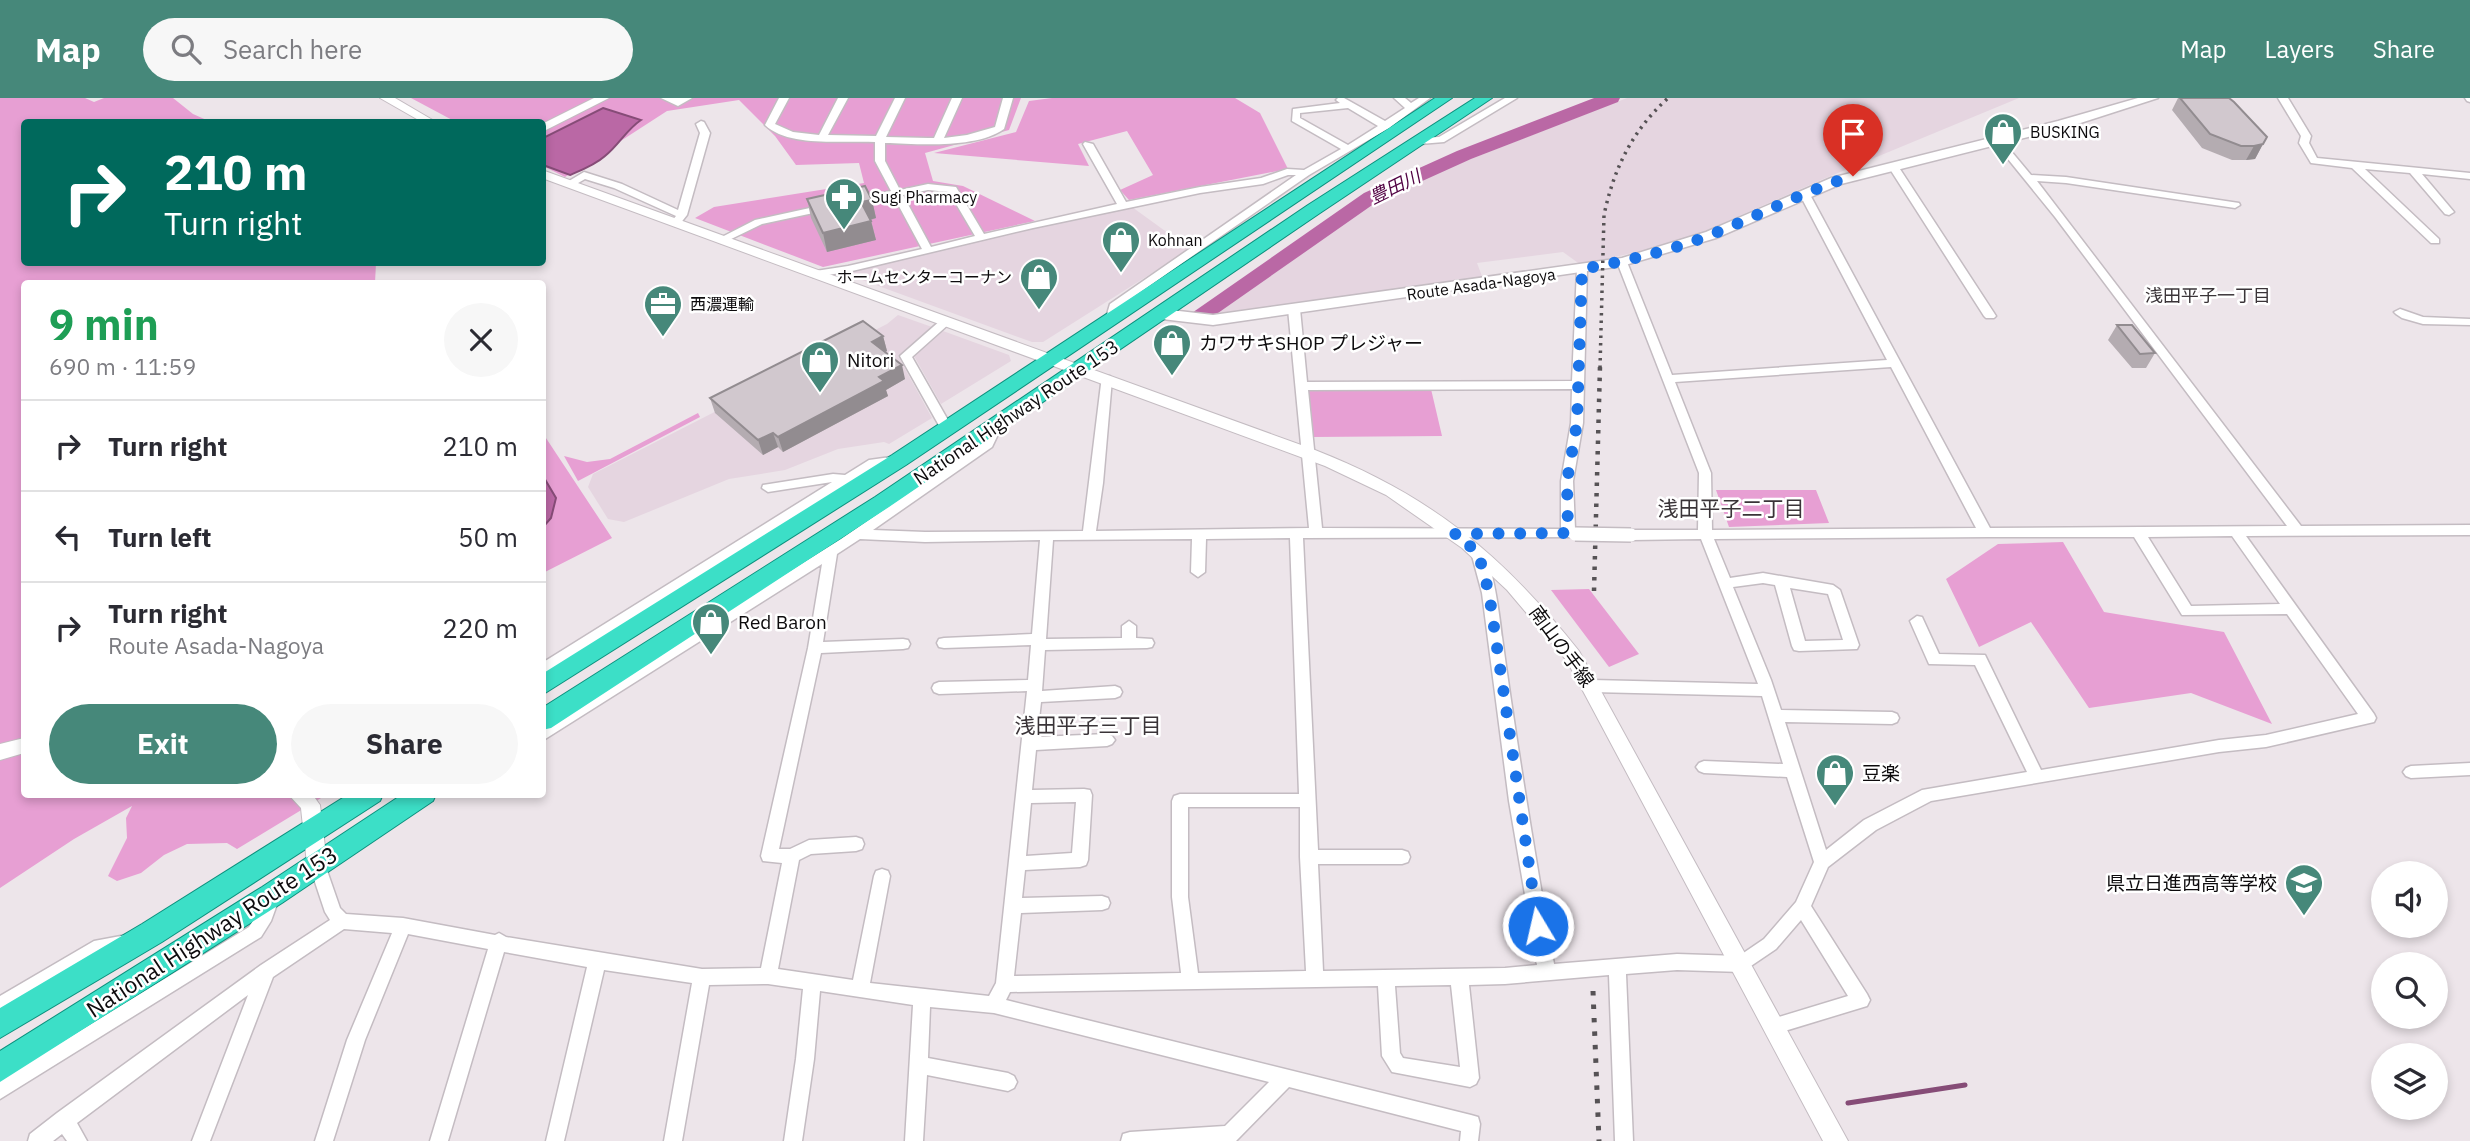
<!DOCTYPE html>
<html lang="en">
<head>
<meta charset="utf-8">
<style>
  :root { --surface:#fff; --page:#f7f7f7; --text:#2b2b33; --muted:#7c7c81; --line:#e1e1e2; --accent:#46887a }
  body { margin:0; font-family:"IBM Plex Sans","Noto Sans JP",sans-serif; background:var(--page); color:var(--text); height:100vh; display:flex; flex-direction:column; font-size:26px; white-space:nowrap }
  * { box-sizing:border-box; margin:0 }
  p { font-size:23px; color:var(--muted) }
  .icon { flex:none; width:38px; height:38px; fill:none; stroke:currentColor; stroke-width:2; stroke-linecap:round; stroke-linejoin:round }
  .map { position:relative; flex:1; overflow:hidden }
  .drawer { position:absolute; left:21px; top:182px; width:525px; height:518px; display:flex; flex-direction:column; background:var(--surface); border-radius:7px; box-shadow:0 4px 10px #0003 }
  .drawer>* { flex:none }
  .top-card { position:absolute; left:21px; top:21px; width:525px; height:147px; border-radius:7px; box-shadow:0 4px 10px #0003; background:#00695c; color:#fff; overflow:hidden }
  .tools { position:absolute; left:2371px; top:763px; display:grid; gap:14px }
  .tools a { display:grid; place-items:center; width:77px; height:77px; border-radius:50%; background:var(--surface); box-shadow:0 4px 10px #0003; font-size:35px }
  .pin { position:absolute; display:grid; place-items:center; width:60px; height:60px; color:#fff; margin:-72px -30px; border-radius:50% 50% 50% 0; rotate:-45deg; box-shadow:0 0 7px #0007 }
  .pin .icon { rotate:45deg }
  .me { position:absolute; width:77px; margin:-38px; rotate:351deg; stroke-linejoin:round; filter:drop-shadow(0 0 5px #0008) }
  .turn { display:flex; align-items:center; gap:24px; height:147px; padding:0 28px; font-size:32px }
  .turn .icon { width:91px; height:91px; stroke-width:2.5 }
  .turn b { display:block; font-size:49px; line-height:60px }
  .round { display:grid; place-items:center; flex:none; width:74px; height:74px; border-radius:37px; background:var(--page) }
  .head { display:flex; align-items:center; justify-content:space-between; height:119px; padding:0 28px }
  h1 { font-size:42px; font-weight:800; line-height:52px; color:#1e9e55 }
  .action { display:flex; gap:14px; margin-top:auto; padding:14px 28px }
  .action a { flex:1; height:80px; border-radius:42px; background:var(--accent); color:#fff; font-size:28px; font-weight:800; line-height:80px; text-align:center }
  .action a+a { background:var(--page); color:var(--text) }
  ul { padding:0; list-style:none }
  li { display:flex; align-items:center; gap:21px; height:91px; padding:0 28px; border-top:2px solid var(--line) }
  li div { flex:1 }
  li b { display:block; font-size:26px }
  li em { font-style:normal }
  header { display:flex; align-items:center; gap:42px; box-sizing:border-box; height:98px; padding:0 35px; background:var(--accent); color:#fff }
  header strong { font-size:33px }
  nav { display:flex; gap:38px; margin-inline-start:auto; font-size:24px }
  .search { width:490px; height:63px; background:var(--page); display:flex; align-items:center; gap:18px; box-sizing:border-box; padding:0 24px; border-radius:38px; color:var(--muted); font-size:26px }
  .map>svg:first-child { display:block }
  .built { fill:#e5d5e0 }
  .green { fill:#e79fd3 }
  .water { fill:#ba68a5; stroke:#864c77; stroke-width:2 }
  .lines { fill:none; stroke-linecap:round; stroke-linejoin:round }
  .stream { stroke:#864c77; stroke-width:5 }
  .river { fill:#ba68a5; fill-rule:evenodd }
  .minor-casing { stroke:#c4bcc2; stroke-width:3 }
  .tertiary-casing { stroke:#c4bcc2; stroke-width:2 }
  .secondary-casing { stroke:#c4bcc2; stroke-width:3 }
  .trunk-casing { stroke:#0c907d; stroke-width:2 }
  .minor { fill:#fff; fill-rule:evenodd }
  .tertiary { fill:#fff; fill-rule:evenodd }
  .secondary { fill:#fff; fill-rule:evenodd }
  .trunk { fill:#3cdfc7; fill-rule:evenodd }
  .rail-far2 { stroke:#565255; stroke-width:3.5; stroke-dasharray:2.5 5; stroke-linecap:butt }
  .rail-far1 { stroke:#565255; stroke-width:4.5; stroke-dasharray:3.5 7; stroke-linecap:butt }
  .rail { stroke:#565255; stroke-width:5; stroke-dasharray:4.5 9; stroke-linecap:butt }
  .minor-bridge-casing { stroke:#c4bcc2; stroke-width:16; stroke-linecap:butt }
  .minor-bridge { stroke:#fff; stroke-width:13 }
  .wall { fill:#b4acb1 }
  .shaded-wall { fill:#928c90 }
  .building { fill:#d1c8ce; stroke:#928c90; stroke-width:2 }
  .route { stroke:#1a73e8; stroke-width:12; stroke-dasharray:0 21.6 }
  .labels { text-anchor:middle; stroke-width:5; stroke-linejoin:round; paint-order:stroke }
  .far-poi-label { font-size:16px; fill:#0d0b0d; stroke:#fff; text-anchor:start }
  .far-street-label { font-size:16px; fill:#0d0b0d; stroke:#fff }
  .far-water-label { font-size:18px; font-style:italic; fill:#500142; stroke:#fff }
  .far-neighbourhood-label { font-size:18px; fill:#3a3438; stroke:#fff }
  .poi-label { font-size:19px; fill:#0d0b0d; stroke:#fff; text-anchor:start }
  .street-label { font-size:19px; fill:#0d0b0d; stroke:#fff }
  .neighbourhood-label { font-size:21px; fill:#3a3438; stroke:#fff }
  .near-street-label { font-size:23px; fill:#0d0b0d; stroke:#fff }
</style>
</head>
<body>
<header>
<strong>Map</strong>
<div class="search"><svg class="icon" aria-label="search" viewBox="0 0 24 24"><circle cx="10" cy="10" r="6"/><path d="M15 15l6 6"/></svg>Search here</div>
<nav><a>Map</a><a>Layers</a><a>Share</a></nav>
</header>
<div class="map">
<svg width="2470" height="1043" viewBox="0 0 2470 1043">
  <rect width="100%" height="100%" fill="#ede5ea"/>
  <path class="built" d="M1627 0H2019L1821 82 1689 140 1645 152 1581 167 1563 154 1477 165 1483 181 1207 218 1357 116 1412 84Z
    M1132 109 1190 151 1043 244H1032L843 175 1026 130Z
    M898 217 932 229 898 258 932 320 889 346 884 344 838 351 785 372 729 381 624 424 608 421 588 389 593 376 887 226Z
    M943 233 1009 257 1011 263 941 306 914 258Z"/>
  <path class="green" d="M0 0H85L94 4 104 0H173L193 16 211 24H24V164L376 165 375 185 24 186V696L326 697 237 751 227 745 187 746 164 757 141 775 117 783 108 778 127 740 126 720 132 708 74 741 0 790Z
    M411 0H1021L1009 32 925 55 933 83 963 88 1035 123 823 169 695 120 714 109 864 85 859 65 796 67 775 38 739 2 667 13 565 79 543 68 542 24H456Z
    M1052 0H1235L1260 15 1288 71 1129 102 1120 92 1153 77 1127 33 1078 46 1089 68 934 55 1016 34 1029 3Z
    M1311 291H1431L1442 338 1313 339 1308 294Z
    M698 315 700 319 578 383 564 358 587 364 610 361Z
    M542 334 612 440 543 475H542Z
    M1716 392H1816L1829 425 1729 429Z
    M2063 444 2104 514 2224 534 2272 626 2191 595 2089 610 2031 524 1979 549 1946 481 1998 446Z
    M1589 491 1639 556 1609 569 1551 492Z"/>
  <path class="water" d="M603 10 641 22C626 32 619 47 605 58 595 67 582 72 570 77L543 67V40Z
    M543 378 556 400 551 420 543 429Z"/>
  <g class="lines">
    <path class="stream" d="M1848 1005 1965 987"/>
    <path class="river" d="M1594 0H1620L1618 4 1471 61 1378 103 1208 222H1192L1189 217 1364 95 1457 53Z"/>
    <defs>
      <path id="minor" d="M661 0H692L678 8Z
        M779 0H789L775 26 793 34 819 37 838 0H848L828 37 876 38 895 0H905L886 39 928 40H934L952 0H962L944 40 967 37 995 29 1003 0H1013L1004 31C976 51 918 46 885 45V63L900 92 928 86 956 89 984 136 1117 106 1083 46 1085 44 1093 46 1126 104 1200 89 1261 80 1287 71 1304 72 1341 51 1292 23 1293 11 1340 5 1336 2 1338 0H1344L1385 23 1405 10 1394 0H1405L1411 5 1419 0H1430L1389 30 1309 77 1119 209 1117 223 1111 226 1105 223 1110 206 1296 77H1288L1263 86 1200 95 1033 130 848 174 813 179 808 176 809 174 848 168 922 151 894 99 854 107 849 104 891 93 875 63V44C844 42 789 50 765 27ZM1348 10 1378 28 1348 47 1300 20V15ZM928 92 949 94 975 138 931 149 903 97Z
        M1505 0H1517L1444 44 1420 46 1415 43 1420 40 1439 39Z
        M2278 0H2288L2311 38 2309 45 2317 60 2470 75V81L2422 76 2454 114 2449 117 2445 116 2410 75 2365 71 2439 141V145H2431L2352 70 2311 65 2299 45 2301 38Z
        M2465 0H2470V4L2467 3Z
        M701 23 704 24 710 35 687 117 679 127 675 128 670 125 676 118 614 90 585 81 573 88 564 86 584 74 622 86 678 112 700 35 696 26Z
        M1998 40 2001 41 2031 77 2066 79 2239 105 2240 107 2235 110 2066 85 2037 83 2301 428 2470 427V437L2246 438 2374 616 2376 620 2374 624 2266 649 2219 654 1931 703 1876 732 1828 769 1811 808 1867 896 1870 902 1867 908 1775 936 1769 934 1766 928 1769 922 1848 898 1801 822 1776 851 1742 874 1677 872 1626 876 1633 1043H1615L1609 877 1505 886 1469 887 1479 980 1476 986 1470 989 1392 974 1382 958 1378 888 1010 894 1006 902 1471 1017 1478 1019 1480 1026 1478 1043H1460L1461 1033 1289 989 1236 1043H1121L1123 1036 1130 1034 1225 1028 1269 984 994 915 930 909 928 960 1008 975 1014 978 1017 984 1014 990 1008 993 927 977 923 1043H905L913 907 820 893 814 961 802 1043H784L796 961 803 891 768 886 709 887 682 1043H664L692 885 604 872 564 1043H546L587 869 504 854 448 1043H430L488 851 408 836 365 942 333 1043H315L347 942 392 835 344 831 273 879 210 1043H192L248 897 77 1025 87 1043H67L62 1036 53 1043H28L30 1036 57 1015 261 867 330 822 325 814 309 766 311 761 317 759 323 761 340 810 346 816 403 820 495 837 499 835 506 839 702 871 761 870 782 765 763 763 761 758 808 550 822 466 542 643V629L841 441 983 344 992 325 996 324 1002 328 992 349 873 432 925 434 1083 433 1102 278H1110L1112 281 1103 385 1096 433 1309 430 1288 211 1290 209H1298L1300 211 1307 284 1572 283 1577 171 1582 168 1587 171 1583 325 1573 383 1575 431 1580 433 1582 436 1580 439 1303 440 1318 752H1402L1408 754 1410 759 1408 764 1402 766H1318L1323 873 1505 870 1537 867 1509 703 1482 495 1471 454 1478 449C1493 455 1500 523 1502 539 1517 649 1535 757 1554 866L1677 856 1739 858 1764 841 1796 804 1814 764 1787 679 1704 675 1699 673 1696 669 1699 665 1704 663 1783 666 1762 598 1592 594 1587 592 1585 588 1587 584 1592 582 1758 586 1701 441 1631 442 1624 437 1631 432H1698L1699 375 1617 164 1618 162 1622 161 1627 164 1672 277 1887 262 1799 95 1808 93 1990 430 2287 428 2055 119 1995 45V41ZM1891 269 1976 430 1712 432 1711 375 1675 284ZM1572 291 1571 325 1561 383V431L1322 430 1308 292ZM2232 438 2280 506 2191 508 2148 439ZM1990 439H2134L2182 517 2287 516 2358 616 2266 637 2219 642 2041 672 1985 557 1939 556 1922 519 1917 518 1910 523 1929 566 1975 567 2027 674 1922 692 1864 722 1826 752 1785 624 1892 626 1897 624 1899 620 1897 616 1892 614 1781 612 1771 582 1733 489 1763 485 1775 487 1792 548 1794 552 1799 553 1857 551 1859 547 1840 492 1833 487 1763 475 1730 480 1714 441ZM1290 440 1299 696H1180L1174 698 1172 703V799L1181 875 1014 878 1021 815 1102 812 1108 810 1110 805 1108 800 1102 798 1022 800 1025 772 1080 769 1086 767 1088 762 1092 697 1090 692 1084 691 1032 692 1036 652 1107 648 1112 646 1115 642 1112 638 1107 636 1037 639 1041 604 1115 600 1120 598 1122 594 1120 590 1115 588 1042 593 1045 552 1147 550 1152 549 1154 545 1152 541 1136 540V528L1129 523 1122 528V540L1046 541 1053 442 1192 441 1191 474 1198 479 1205 474 1206 441ZM860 441 925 444 1040 442 1032 536 944 540 939 541 937 545 939 549 944 550 1031 547 1028 582 939 584 934 586 932 590 934 594 939 596 1027 593 996 885 989 898 870 885 890 778 888 773 882 771 876 773 874 778 853 882 778 871 799 762 811 756 856 753 862 751 864 746 862 741 856 739 809 742 790 751H779L821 555 903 551 908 550 910 546 908 542 903 541 823 544 837 456ZM1790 490 1828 496 1843 542 1805 543ZM1076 704 1072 755 1026 758 1031 705ZM1188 709H1300V759L1306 873 1198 875 1188 799ZM1451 887 1460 969 1403 960 1400 955 1395 888Z
        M1890 66 1898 68 1996 218 1994 220H1986L1984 218 1888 68Z
        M828 106 832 107V111L762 126 725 144 721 145 716 142 755 122Z
        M2400 211 2423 219 2470 221V227L2423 226 2402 220 2396 216 2394 214Z
        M945 221 951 224 949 226 912 259 953 331 947 335 941 331 900 258 941 222Z
        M898 358 904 362 902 365 876 369 542 577V565L832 384 768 394 762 390 763 387 833 376 845 377 869 362Z
        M2470 665V677L2411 680 2406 678 2403 674 2406 670 2411 668Z
        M272 791 278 793 280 798 271 823 261 839 0 1001V982L249 829 258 815 266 793Z
        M126 837 132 840 134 845 132 850 103 855 0 915V898L94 843Z"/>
      <path id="tertiary" d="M380 0H395L436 24H422Z
        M594 0H609L542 34V26Z
        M542 72 1315 352C1430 397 1502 456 1579 553L1848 1043H1823L1567 563 1507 492 1462 450 1386 397 1325 368 542 80Z
        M24 640V655L0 662V646Z
        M288 696H312L320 707 327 766 324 772 317 775 310 772 307 766 301 710Z"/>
      <path id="secondary" d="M2138 0H2158L2068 29 1841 86 1716 140 1622 168 1213 227 1162 221 1154 216 1162 211 1213 217 1622 160 1706 134 1831 80 2058 23Z"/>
      <path id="trunk" d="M1435 0H1452L906 367 542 597V576L892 357Z
        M1475 0H1492L1320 115 889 409 551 630 542 632V610L875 399 1308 107Z
        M349 696H383L380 703 162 844 0 940V910L142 826Z
        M403 696H436L433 703 282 805 0 984V953L262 789Z"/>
    </defs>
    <use href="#minor" class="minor-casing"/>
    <use href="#tertiary" class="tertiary-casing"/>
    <use href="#secondary" class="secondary-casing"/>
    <use href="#trunk" class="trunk-casing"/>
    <use href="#minor" class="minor"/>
    <use href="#tertiary" class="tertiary"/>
    <use href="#secondary" class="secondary"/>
    <use href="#trunk" class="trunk"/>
    <path class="rail-far2" d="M1600 270 1604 117C1614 70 1632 33 1668 0"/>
    <path class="rail-far1" d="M1594 493 1600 268"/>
    <path class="rail" d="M1593 893 1599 1043"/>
    <defs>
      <path id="minor-bridge" d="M1575 436 1631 437"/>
    </defs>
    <use href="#minor-bridge" class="minor-bridge-casing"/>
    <use href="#minor-bridge" class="minor-bridge"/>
  </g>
  <path class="wall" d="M2178 0H2229L2263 46 2255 61 2246 62H2232L2202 50 2172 12Z
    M807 101 872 102 876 120 871 122 876 142 827 154 811 120Z
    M2117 227 2155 255 2146 270H2132L2108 242Z
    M883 238 887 253 885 254 905 281 886 292 888 298 783 354 778 349 763 357 715 315 710 300Z"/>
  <path class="shaded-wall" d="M2263 46 2255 61 2246 62 2254 48Z
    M872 102 876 120 865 123 861 104Z
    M871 123 876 142 827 154 823 135Z
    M883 238 887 253 875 259 872 244Z
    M902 267 905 281 886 292 888 298 783 354 778 339 879 279Z
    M773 335 778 349 763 357 758 342Z"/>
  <path class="building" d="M2180 0H2229L2234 4 2267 39 2263 46 2254 48H2241L2210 36Z
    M865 88 872 102 861 104 871 123 823 135 807 101Z
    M863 223 883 238 872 244 902 267 879 279 884 283 778 339 773 335 758 342 710 300Z
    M2117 227H2132L2155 255 2140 256Z"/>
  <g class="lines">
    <path class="route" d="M1538 828 1489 495 1478 454 1454 436 1568 435 1567 383 1577 325 1582 171C1627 163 1670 153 1713 136 1760 117 1804 93 1853 78"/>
  </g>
  <defs>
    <symbol id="shop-pin" viewBox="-11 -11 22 30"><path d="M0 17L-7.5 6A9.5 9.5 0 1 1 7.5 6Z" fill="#46887a" stroke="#fff"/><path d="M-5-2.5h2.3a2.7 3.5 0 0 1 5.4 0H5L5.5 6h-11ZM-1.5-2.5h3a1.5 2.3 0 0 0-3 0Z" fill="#fff"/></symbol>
    <symbol id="pharmacy-pin" viewBox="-11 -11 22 30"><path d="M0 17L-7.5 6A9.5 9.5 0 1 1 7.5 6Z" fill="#46887a" stroke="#fff"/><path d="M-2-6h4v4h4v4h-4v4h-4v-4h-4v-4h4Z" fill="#fff"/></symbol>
    <symbol id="office-pin" viewBox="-11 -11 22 30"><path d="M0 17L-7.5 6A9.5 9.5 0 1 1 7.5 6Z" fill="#46887a" stroke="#fff"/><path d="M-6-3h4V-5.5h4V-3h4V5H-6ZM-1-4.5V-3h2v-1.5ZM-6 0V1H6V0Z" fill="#fff"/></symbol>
    <symbol id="school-pin" viewBox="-11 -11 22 30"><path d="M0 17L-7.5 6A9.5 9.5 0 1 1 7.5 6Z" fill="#46887a" stroke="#fff"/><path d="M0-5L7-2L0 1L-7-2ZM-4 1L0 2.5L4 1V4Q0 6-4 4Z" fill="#fff"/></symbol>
  </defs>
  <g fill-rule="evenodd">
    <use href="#shop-pin" x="1981" y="12" width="44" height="60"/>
    <use href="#pharmacy-pin" x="822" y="77" width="44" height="60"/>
    <use href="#shop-pin" x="1099" y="120" width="44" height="60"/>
    <use href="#shop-pin" x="1017" y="157" width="44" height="60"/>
    <use href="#office-pin" x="641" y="184" width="44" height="60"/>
    <use href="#shop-pin" x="1150" y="223" width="44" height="60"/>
    <use href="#shop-pin" x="798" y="240" width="44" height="60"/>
    <use href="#shop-pin" x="689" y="502" width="44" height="60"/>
    <use href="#shop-pin" x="1813" y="653" width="44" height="60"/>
    <use href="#school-pin" x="2282" y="763" width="44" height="60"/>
  </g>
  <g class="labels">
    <g class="far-poi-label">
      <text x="2030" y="40">BUSKING</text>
      <text x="871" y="105">Sugi Pharmacy</text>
      <text x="1148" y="148">Kohnan</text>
      <text x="1012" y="185" text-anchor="end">ホームセンターコーナン</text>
      <text x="690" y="212">西濃運輸</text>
    </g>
    <g class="far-street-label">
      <text transform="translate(1481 186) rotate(-8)" y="6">Route Asada-Nagoya</text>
    </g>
    <g class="far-water-label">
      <text transform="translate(1395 89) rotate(-26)" y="6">豊田川</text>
    </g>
    <g class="far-neighbourhood-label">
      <text x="2208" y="204">浅田平子一丁目</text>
    </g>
    <g class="poi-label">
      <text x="1199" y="252">カワサキSHOP プレジャー</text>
      <text x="847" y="269">Nitori</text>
      <text x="738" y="531">Red Baron</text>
      <text x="1862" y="682">豆楽</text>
      <text x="2277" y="792" text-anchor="end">県立日進西高等学校</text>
    </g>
    <g class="street-label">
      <text transform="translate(1016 314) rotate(-34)" y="7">National Highway Route 153</text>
      <text transform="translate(1562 548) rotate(54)" y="7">南山の手線</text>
    </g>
    <g class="neighbourhood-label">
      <text x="1731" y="418">浅田平子二丁目</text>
      <text x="1088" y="635">浅田平子三丁目</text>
    </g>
    <g class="near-street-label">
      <text transform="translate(212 834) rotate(-33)" y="8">National Highway Route 153</text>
    </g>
  </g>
</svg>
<div class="tools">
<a><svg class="icon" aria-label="sound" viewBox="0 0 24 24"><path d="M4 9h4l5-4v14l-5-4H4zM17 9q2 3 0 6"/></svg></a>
<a><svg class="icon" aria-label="search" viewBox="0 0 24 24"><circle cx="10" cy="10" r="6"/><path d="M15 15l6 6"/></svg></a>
<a><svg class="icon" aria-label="layers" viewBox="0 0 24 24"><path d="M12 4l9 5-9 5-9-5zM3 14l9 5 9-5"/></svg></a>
</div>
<div class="pin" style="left:1853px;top:78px;background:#d93025"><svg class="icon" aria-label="arrive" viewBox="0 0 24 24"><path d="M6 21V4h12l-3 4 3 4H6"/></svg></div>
<svg class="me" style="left:1538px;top:828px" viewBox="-20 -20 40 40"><circle r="17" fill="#1a73e8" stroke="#fff" stroke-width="3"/><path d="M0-11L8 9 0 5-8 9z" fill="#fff"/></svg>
<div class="top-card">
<div class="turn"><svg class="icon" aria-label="right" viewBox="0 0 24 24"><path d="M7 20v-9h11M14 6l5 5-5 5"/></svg><div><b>210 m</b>Turn right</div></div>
</div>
<section class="drawer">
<div class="head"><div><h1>9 min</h1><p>690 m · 11:59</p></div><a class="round"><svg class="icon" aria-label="close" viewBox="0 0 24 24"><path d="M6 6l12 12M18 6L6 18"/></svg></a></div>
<ul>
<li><svg class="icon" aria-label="right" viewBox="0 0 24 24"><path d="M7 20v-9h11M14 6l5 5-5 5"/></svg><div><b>Turn right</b></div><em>210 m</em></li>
<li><svg class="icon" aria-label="left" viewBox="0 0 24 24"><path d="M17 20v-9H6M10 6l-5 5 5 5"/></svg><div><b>Turn left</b></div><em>50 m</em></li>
<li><svg class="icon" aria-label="right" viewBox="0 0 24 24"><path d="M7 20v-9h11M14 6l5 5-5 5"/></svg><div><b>Turn right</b><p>Route Asada-Nagoya</p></div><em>220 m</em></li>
</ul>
<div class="action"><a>Exit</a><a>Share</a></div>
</section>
</div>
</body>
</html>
